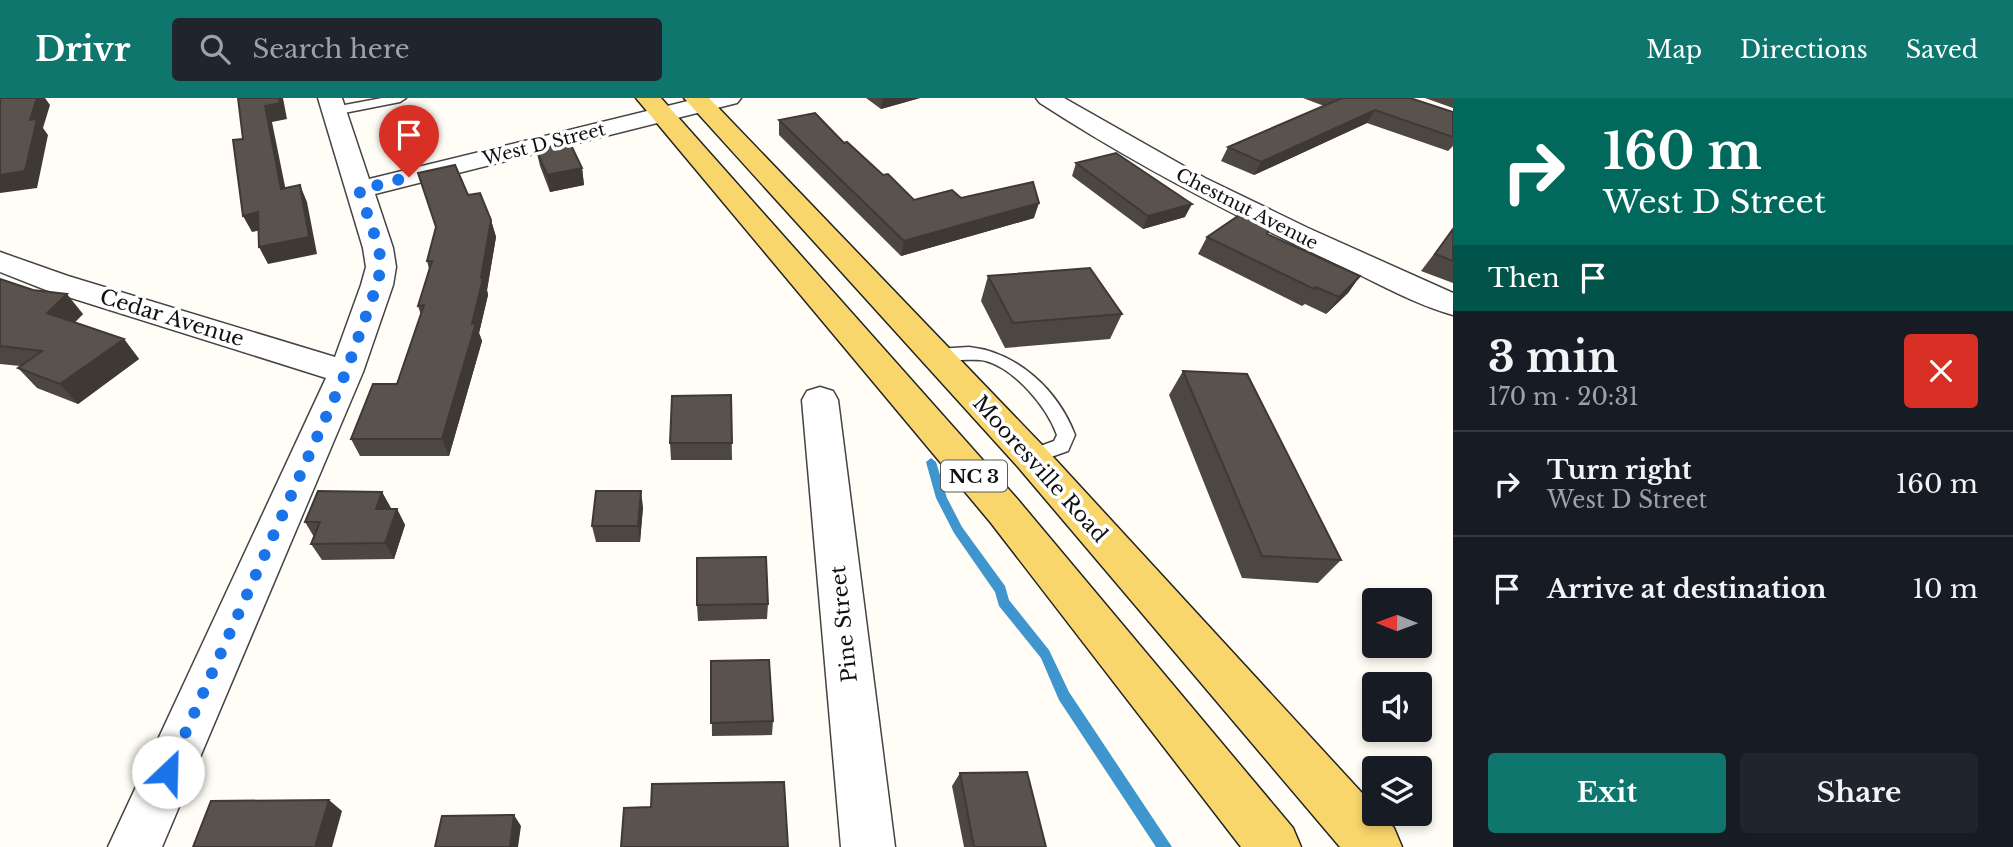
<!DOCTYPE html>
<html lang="en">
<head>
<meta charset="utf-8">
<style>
  :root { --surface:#171b24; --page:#20242c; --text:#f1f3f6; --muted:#9ea1a6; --line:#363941; --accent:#0f766e }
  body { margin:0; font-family:"Libre Baskerville",serif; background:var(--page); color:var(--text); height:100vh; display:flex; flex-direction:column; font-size:26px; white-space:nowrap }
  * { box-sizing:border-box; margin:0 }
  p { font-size:23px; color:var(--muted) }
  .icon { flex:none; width:38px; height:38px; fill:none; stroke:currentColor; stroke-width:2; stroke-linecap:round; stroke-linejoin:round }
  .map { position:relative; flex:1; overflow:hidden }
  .details { display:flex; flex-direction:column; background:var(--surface); width:560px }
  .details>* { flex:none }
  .banner { background:#00695c; color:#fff; overflow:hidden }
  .needle { width:46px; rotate:271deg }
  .fabs { position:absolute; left:1362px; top:490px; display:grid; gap:14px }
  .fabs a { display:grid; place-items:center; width:70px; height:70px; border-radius:7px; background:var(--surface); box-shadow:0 4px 10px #0003; font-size:35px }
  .pin { position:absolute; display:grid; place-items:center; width:60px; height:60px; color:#fff; margin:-72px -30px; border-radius:50% 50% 50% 0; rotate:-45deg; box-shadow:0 0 7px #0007 }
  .pin .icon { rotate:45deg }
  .me { position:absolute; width:77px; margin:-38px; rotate:24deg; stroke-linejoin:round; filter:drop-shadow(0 0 5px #0008) }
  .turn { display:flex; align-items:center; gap:24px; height:147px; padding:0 35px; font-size:32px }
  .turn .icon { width:91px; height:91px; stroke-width:2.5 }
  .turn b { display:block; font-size:49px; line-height:60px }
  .then { display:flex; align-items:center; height:66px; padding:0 35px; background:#0003; gap:14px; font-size:26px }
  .round { display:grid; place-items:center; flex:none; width:74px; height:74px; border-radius:7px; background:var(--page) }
  .headline { display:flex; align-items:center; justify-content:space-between; height:119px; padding:0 35px }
  h1 { font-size:42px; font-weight:700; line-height:52px }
  .button { display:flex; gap:14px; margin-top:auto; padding:14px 35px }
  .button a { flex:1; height:80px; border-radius:7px; background:var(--accent); color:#fff; font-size:28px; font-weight:700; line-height:80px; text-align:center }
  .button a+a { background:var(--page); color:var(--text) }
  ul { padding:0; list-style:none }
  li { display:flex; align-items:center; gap:21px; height:105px; padding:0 35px; border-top:2px solid var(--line) }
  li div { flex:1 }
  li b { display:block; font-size:26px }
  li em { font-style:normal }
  header { display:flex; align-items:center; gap:42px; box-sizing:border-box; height:98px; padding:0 35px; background:var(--accent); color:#fff }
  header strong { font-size:33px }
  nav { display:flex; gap:38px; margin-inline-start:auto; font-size:24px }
  .search { width:490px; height:63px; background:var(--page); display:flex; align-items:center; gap:18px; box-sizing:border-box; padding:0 24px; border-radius:7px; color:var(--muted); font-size:26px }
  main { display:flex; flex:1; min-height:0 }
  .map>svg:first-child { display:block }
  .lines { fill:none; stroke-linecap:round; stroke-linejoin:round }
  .stream { fill:#3f96cf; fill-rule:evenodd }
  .lane-casing { stroke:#444; stroke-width:3 }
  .street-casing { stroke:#444; stroke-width:3 }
  .primary-casing { stroke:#222; stroke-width:3 }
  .lane { fill:#fff; fill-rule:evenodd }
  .street { fill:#fff; fill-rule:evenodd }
  .primary { fill:#f9d66b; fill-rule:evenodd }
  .wall { fill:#4d4742 }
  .shaded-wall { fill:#3f3936 }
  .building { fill:#5a524d; stroke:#3f3936; stroke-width:2 }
  .route { stroke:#1a73e8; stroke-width:12; stroke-dasharray:0 21.6 }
  .labels { text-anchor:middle; stroke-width:7; stroke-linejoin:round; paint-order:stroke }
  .far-street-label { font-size:18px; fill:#111; stroke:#fff }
  .shield { fill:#fff; stroke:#585858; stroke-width:2 }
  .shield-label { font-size:19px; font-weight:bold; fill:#111 }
  .street-label { font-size:21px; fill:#111; stroke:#fff }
</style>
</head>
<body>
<header>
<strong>Drivr</strong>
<div class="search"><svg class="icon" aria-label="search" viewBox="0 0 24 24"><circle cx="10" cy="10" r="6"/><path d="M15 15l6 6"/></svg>Search here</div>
<nav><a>Map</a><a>Directions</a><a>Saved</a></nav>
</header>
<main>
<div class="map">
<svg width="1453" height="749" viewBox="0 0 1453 749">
  <rect width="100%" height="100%" fill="#fffdf5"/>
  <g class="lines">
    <path class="stream" d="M931 360 936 364 947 400 962 429 1005 488 1009 502 1049 552 1069 594 1172 749H1156L1059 602 1041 560 999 508 995 494 954 435 936 400 926 364Z"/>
    <defs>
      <path id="lane" d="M382 0H406L400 4 334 17 328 13 334 9Z
        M969 249C1017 254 1058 292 1075 337L1068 353 1031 366 1024 364 1022 359 1024 354 1054 343 1057 337C1047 309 1015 271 986 263 971 259 935 267 928 257L936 251Z"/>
      <path id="street" d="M318 0H342L369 81 700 0H741L737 5 375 96 393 150 396 169 393 187 363 274 162 749H108L326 280 46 192 0 174V154L68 178 335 259 361 187 366 169 363 150Z
        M1036 0H1064L1205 80 1308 130 1453 195V217C1416 207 1380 186 1345 170 1240 121 1137 68 1040 5Z
        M820 289 833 293 838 302 895 749H841L802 302 807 293Z"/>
      <path id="primary" d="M636 0H661L1019 403 1293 730 1301 749H1241L991 425Z
        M684 0H709L1044 349 1374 708V716H1381L1394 730 1402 749H1340L1018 369Z"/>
    </defs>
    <use href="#lane" class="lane-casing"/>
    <use href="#street" class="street-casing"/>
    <use href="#primary" class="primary-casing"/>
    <use href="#lane" class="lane"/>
    <use href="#street" class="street"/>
    <use href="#primary" class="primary"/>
  </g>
  <path class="wall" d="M866 0H920L881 11Z
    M1303 0H1410L1453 14V48L1448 53 1367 25 1254 77 1221 63 1228 49 1324 8Z
    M1425 0H1453V10Z
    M779 22 844 45 883 77 914 102 961 100 1034 120 901 158 779 37Z
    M536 51 582 70 584 87 550 94 540 68Z
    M1076 65 1185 119 1143 131 1072 78Z
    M468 97 491 122 496 139 487 192 488 197 479 235 482 243 449 358H360L351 341 397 286 421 217 418 208 429 171 427 163Z
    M1453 131V185L1421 173Z
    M1267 136 1360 178 1348 195 1326 216 1305 206 1302 208 1198 156 1207 139Z
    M988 178 1122 216 1110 241 1005 250 981 203Z
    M0 181 83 216 75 224 124 241 139 261 78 306 37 290 18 270 20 268 0 266Z
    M1183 273 1341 462 1318 485 1242 480 1169 297Z
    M731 297 732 362H671L670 345Z
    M382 394 391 411H397L405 427 394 461 322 462 311 446 314 439 305 424Z
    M643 409 640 444H596L592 428Z
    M768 506 767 521 698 523 697 507Z
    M711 563 773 623 772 637 712 638Z
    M960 675 1046 749H964L952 688Z"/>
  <path class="shaded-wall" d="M37 0H45L50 7 43 30 48 37 37 90 0 95V77Z
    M279 0H283L287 21 272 24 289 108 281 91 265 8Z
    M883 0H920L881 11Z
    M1375 12 1367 25 1254 77 1261 64Z
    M582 70 584 87 550 94 547 77Z
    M300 87 307 104 317 156 268 166 259 149Z
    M1039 105 1034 120 901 158 904 143Z
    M1192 106 1185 119 1143 131 1148 118Z
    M258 114 267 131 252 134 243 118Z
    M491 122 496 139 487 192 488 197 479 235 482 243 449 358 442 341 472 226Z
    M1360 178 1348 195 1326 216 1339 199Z
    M67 196 83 216 64 235 47 215Z
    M124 241 139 261 78 306 60 286Z
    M641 393 643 409 640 444 638 428Z
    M382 394 391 410 385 428 376 411Z
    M397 411 405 427 394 461 385 445Z
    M329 702 342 713 332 749H315Z
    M514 717 521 728 518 749H510Z"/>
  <path class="building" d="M0 0H37L30 22 37 21 25 73 0 77Z
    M238 0H279L280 5 265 8 281 91 300 87 309 139 259 149 258 114 243 118 233 42 243 41Z
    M1342 0H1410L1453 14V39L1375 12 1261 64 1228 49Z
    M815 15 844 45 847 44 883 77 888 76 914 102 952 92 961 100 1033 84 1039 105 904 143 779 22Z
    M570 45 582 70 547 77 536 51Z
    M1116 55 1192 106 1148 118 1076 65Z
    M455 67 468 97 480 95 491 122 481 180H483L472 226 476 225 442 341H351L373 286H397L424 207 418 208 432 163H427L436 129 418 75Z
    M1241 116 1270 128 1267 136 1360 178 1339 199 1316 189 1314 191 1207 139Z
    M1453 131V163L1435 156Z
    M1090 170 1122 216 1013 225 988 178Z
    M0 181 33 192 67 196 47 215 124 241 60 286 18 270 42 253 0 248Z
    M1183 273 1247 276 1341 462 1262 458Z
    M731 297 732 345H670L672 298Z
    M318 393 382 394 376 411H397L385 445 311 446 320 424H305Z
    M596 393H641L638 428H592Z
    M766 459 768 506 697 507V460Z
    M769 562 773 623 711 625V563Z
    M1027 674 1046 749H974L960 675Z
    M784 684 788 749H621L624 710 651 709 652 686Z
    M329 702 315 749H193L211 703Z
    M514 717 510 749H435L442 718Z"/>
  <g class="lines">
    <path class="route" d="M168 674 346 274 377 187 381 169 379 150 359 92 409 79"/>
  </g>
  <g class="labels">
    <g class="far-street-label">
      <text transform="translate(544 46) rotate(-14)" y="6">West D Street</text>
      <text transform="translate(1247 111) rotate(27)" y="6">Chestnut Avenue</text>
    </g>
    <rect class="shield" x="941" y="362.5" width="66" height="31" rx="5"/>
    <g class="shield-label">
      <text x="974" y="385">NC 3</text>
    </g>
    <g class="street-label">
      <text transform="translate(172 220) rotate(17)" y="7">Cedar Avenue</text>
      <text transform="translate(1040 371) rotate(48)" y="7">Mooresville Road</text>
      <text transform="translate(844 526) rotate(-96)" y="7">Pine Street</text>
    </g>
  </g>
</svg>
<div class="fabs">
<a><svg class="needle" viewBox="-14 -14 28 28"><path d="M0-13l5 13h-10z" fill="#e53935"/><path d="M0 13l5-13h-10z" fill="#9ea1a6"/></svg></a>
<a><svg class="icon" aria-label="sound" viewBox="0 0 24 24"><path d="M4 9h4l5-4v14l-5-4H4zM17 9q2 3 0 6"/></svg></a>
<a><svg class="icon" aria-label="layers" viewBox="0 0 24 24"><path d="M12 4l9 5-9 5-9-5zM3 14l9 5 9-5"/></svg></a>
</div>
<div class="pin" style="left:409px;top:79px;background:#d93025"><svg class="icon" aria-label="arrive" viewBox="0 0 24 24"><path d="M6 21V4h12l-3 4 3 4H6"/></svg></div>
<svg class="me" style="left:168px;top:674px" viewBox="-20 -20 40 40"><circle r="19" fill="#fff"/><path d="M0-13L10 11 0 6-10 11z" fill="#1a73e8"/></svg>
</div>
<section class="details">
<div class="banner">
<div class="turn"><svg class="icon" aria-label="right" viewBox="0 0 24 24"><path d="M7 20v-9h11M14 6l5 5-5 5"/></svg><div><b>160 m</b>West D Street</div></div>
<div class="then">Then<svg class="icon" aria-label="arrive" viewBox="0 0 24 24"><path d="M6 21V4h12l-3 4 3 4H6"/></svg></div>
</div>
<div class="headline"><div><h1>3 min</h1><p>170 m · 20:31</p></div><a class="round" style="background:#d93025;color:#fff"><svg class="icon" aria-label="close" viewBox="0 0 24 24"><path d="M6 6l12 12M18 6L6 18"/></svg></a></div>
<ul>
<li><svg class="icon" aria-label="right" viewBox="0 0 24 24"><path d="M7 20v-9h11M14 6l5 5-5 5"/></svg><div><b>Turn right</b><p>West D Street</p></div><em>160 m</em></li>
<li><svg class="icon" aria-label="arrive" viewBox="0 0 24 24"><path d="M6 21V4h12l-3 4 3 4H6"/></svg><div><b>Arrive at destination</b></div><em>10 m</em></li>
</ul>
<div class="button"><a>Exit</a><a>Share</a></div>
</section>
</main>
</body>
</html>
